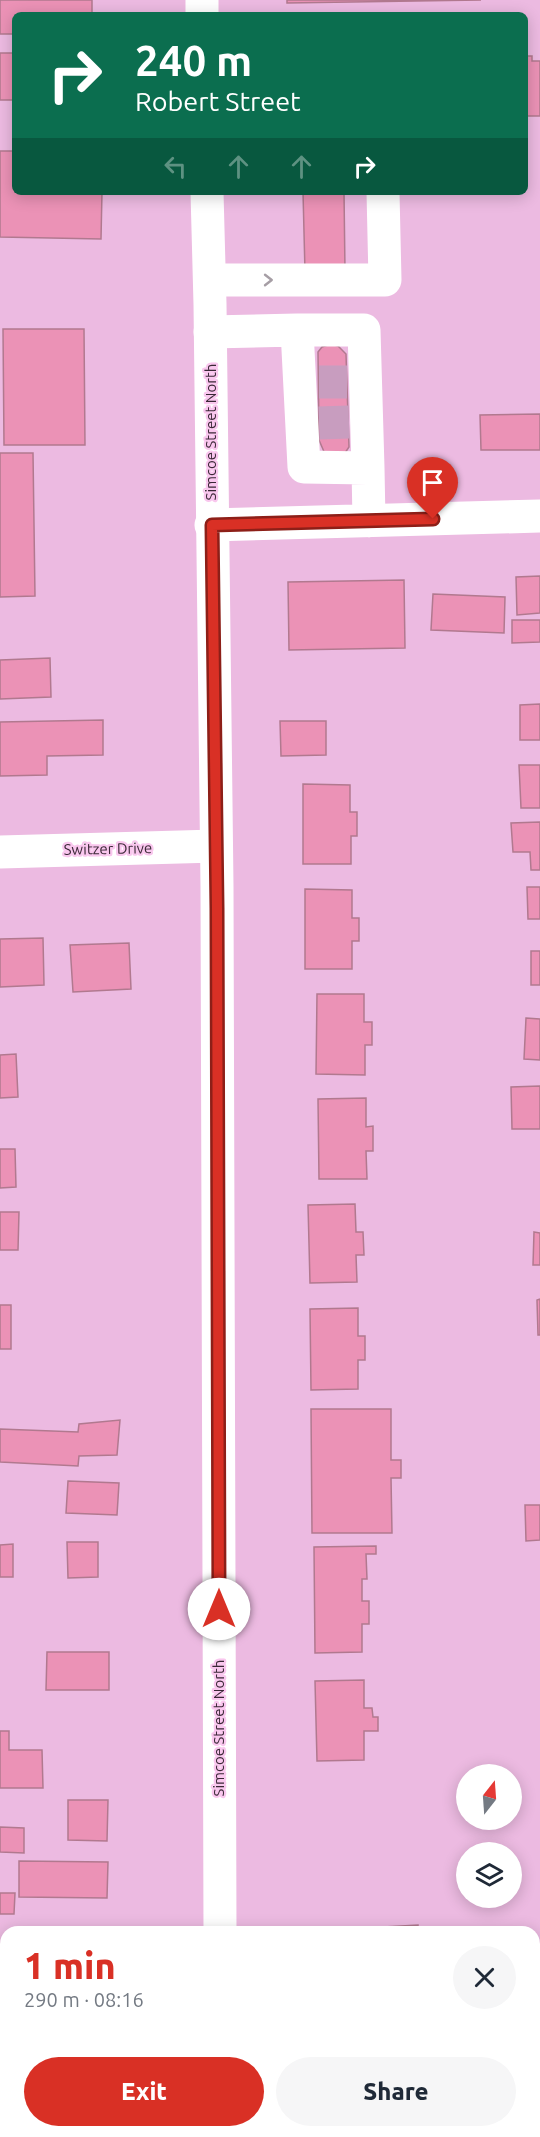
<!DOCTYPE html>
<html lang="en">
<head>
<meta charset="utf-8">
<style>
  :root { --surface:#fff; --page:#f6f6f7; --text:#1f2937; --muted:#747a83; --accent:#d93025 }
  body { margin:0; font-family:Ubuntu,sans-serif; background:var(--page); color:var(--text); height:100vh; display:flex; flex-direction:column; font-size:22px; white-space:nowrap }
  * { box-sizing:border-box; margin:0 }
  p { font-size:20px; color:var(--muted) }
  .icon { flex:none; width:33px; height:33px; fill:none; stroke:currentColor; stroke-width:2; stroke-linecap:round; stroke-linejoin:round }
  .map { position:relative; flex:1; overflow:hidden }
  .sheet { position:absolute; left:0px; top:1926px; width:540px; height:212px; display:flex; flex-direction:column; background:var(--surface); border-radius:18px 18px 0 0; box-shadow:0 3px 15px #0003 }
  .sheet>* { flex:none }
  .hud { position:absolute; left:12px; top:12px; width:516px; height:183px; border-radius:9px; box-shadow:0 3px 15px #0003; background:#0b6e4f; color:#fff; overflow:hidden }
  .needle { width:39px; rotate:17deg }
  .buttons { position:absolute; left:456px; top:1764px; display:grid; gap:12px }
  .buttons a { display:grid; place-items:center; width:66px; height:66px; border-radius:50%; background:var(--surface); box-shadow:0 3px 15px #0003; font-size:30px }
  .pin { position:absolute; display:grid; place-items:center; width:51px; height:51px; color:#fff; margin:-62px -26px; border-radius:50% 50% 50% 0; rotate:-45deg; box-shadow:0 0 6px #0007 }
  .pin .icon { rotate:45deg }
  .me { position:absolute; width:66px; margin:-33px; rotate:0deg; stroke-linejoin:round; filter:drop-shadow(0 0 4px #0008) }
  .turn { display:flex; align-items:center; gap:21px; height:126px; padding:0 24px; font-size:27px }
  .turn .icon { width:78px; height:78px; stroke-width:2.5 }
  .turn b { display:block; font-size:42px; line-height:51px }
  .lanes { display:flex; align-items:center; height:57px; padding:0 24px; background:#0003; justify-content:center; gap:30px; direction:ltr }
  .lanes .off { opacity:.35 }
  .round { display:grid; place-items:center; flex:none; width:63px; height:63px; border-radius:32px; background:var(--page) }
  .headline { display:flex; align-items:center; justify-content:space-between; height:102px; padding:0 24px }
  h1 { font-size:36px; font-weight:800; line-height:45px; color:var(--accent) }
  .button { display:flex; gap:12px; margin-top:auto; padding:12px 24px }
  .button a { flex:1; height:69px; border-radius:36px; background:var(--accent); color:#fff; font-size:24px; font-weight:800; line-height:69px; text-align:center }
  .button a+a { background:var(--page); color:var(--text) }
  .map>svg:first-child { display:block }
  .building { fill:#eb92b6; stroke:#b1798f; stroke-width:1.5 }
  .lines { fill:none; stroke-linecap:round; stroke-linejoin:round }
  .minor-tunnel { stroke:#c89dbf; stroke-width:33; stroke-dasharray:33 16; stroke-linecap:butt }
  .minor { stroke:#fff; stroke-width:33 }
  .major { stroke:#fff; stroke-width:33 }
  .oneway { stroke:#a69ea5 }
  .route-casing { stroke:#8d1f18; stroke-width:15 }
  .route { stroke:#d93025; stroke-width:10 }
  .labels { text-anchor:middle; stroke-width:4.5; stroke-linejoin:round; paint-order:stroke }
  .street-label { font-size:15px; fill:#3a2736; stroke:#f9c7ee }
</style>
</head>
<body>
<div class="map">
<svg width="540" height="2137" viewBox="0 0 540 2137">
  <rect width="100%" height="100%" fill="#ecbae1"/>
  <path class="building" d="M0 0H92V15H15V34H0Z
    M287 0H481L287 3Z
    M0 53H15V100H0Z
    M525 56H532V61H540V116H525Z
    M0 151H15V192H102L101 239 0 237Z
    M303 192H344L345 271 305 272Z
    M3 329H84L85 445H4Z
    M331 344 338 346 346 354 349 447 345 453 325 454 319 440 318 352 322 347Z
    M540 414V450H481L480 415Z
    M0 453H33L35 596 0 597Z
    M540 576V613L517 615 516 577Z
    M404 580 405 648 289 650 288 582Z
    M433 594 505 597 504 633 431 630Z
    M512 620H540V642L512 643Z
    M50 658 51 697 0 699V660Z
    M540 704V740H520V705Z
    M103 720V755L47 756V775L0 776V722Z
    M280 721H326V755L281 756Z
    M519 765H540V808H521Z
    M303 784 350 785V812H357V836H351V864H303Z
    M540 822V870H531L530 852H513L511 823Z
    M527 887H540V919H528Z
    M305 889 352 890V918H359V941H352V969H305Z
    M43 938 44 985 0 987V939Z
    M129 943 131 989 73 992 70 945Z
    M531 951H540V985H531Z
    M317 994H364V1022H372V1045H365V1075L316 1074Z
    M526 1018 540 1019V1060L524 1059Z
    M16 1054 18 1097 0 1098V1055Z
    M540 1086V1129H512L511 1087Z
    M366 1098V1127L373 1126V1151H366L367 1179H319L318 1099Z
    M0 1149H15L16 1187 0 1188Z
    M355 1204 356 1232H363L364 1255H356L357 1282 310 1283 308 1205Z
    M0 1212H19L18 1250H0Z
    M534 1232 540 1233V1265H533Z
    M540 1299V1335H538L537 1300Z
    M0 1305H11V1349H0Z
    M358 1308V1336H365V1360H358V1389L311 1390 310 1309Z
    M311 1409H391V1460H401V1478H391L392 1533H312Z
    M120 1420 117 1455 79 1456 78 1466 0 1462V1429L78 1432 79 1424Z
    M68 1481 119 1483 117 1515 66 1513Z
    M525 1505H540V1540L526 1541Z
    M67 1542H98V1577L68 1578Z
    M13 1544V1577H0V1545Z
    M376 1546V1554H366L367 1579H362V1601H369V1624H362V1652L315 1653 314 1547Z
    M47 1652H109V1690H46Z
    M364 1680V1708H372L373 1717H378V1731H364V1760L317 1761 315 1681Z
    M0 1731H9V1750H42L43 1788H0Z
    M68 1800H108L107 1841 68 1840Z
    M0 1827 24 1828V1853L0 1852Z
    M19 1861 108 1862 107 1898 19 1897Z
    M0 1893H15L14 1914H0Z
    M418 1925V1932H385L384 1927Z
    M0 1972H6V2018H0Z
    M0 2129H6V2132H56V2137H0Z"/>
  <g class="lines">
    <path class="minor-tunnel" d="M319 382H347
      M319 423 349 422"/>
    <path class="minor" d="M210 280H385L383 192
      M297 330H364L368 468
      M210 332 297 330 304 467 368 468 369 521
      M211 525 540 516
      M0 852 216 846
      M534 2069H540"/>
    <path class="major" d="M202 0V15
      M207 192 210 304 217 886 220 1932
      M221 2132V2137"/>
  </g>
  <defs><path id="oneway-chevron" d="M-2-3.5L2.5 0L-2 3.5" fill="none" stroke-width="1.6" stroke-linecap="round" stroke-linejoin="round" transform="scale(1.5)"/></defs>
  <use class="oneway" href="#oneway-chevron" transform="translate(268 280)"/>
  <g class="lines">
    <defs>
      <path id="route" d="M219 1609 217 908 212 525 433 519"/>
    </defs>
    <use href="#route" class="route-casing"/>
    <use href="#route" class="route"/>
  </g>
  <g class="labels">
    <g class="street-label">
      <text transform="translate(211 432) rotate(-90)" y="5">Simcoe Street North</text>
      <text transform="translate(108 849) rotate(-1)" y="5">Switzer Drive</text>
      <text transform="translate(219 1728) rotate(-90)" y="5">Simcoe Street North</text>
    </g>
  </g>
</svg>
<div class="buttons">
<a><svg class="needle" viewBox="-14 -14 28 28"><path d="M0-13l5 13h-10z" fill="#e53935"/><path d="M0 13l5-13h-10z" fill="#747a83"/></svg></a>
<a><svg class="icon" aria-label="layers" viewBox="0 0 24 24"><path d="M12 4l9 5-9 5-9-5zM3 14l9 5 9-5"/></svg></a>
</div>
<div class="pin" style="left:433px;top:519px;background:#d93025"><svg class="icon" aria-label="arrive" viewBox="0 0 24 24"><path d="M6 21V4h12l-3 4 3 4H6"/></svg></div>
<svg class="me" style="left:219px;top:1609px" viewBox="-20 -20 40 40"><circle r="19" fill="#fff"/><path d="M0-13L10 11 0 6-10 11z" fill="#d93025"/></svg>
<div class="hud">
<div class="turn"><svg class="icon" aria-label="right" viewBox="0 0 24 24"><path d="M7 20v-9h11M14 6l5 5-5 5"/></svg><div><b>240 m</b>Robert Street</div></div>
<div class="lanes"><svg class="icon off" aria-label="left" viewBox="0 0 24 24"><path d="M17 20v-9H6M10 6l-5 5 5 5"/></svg><svg class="icon off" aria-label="ahead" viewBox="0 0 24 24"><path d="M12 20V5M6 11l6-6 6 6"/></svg><svg class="icon off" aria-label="ahead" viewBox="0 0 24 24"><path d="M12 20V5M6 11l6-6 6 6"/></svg><svg class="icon" aria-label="right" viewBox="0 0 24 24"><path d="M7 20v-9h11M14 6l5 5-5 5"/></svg></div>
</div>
<section class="sheet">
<div class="headline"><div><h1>1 min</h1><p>290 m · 08:16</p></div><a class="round"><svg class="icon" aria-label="close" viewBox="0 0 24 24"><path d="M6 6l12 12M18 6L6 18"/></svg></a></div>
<div class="button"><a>Exit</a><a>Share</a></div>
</section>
</div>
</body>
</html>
